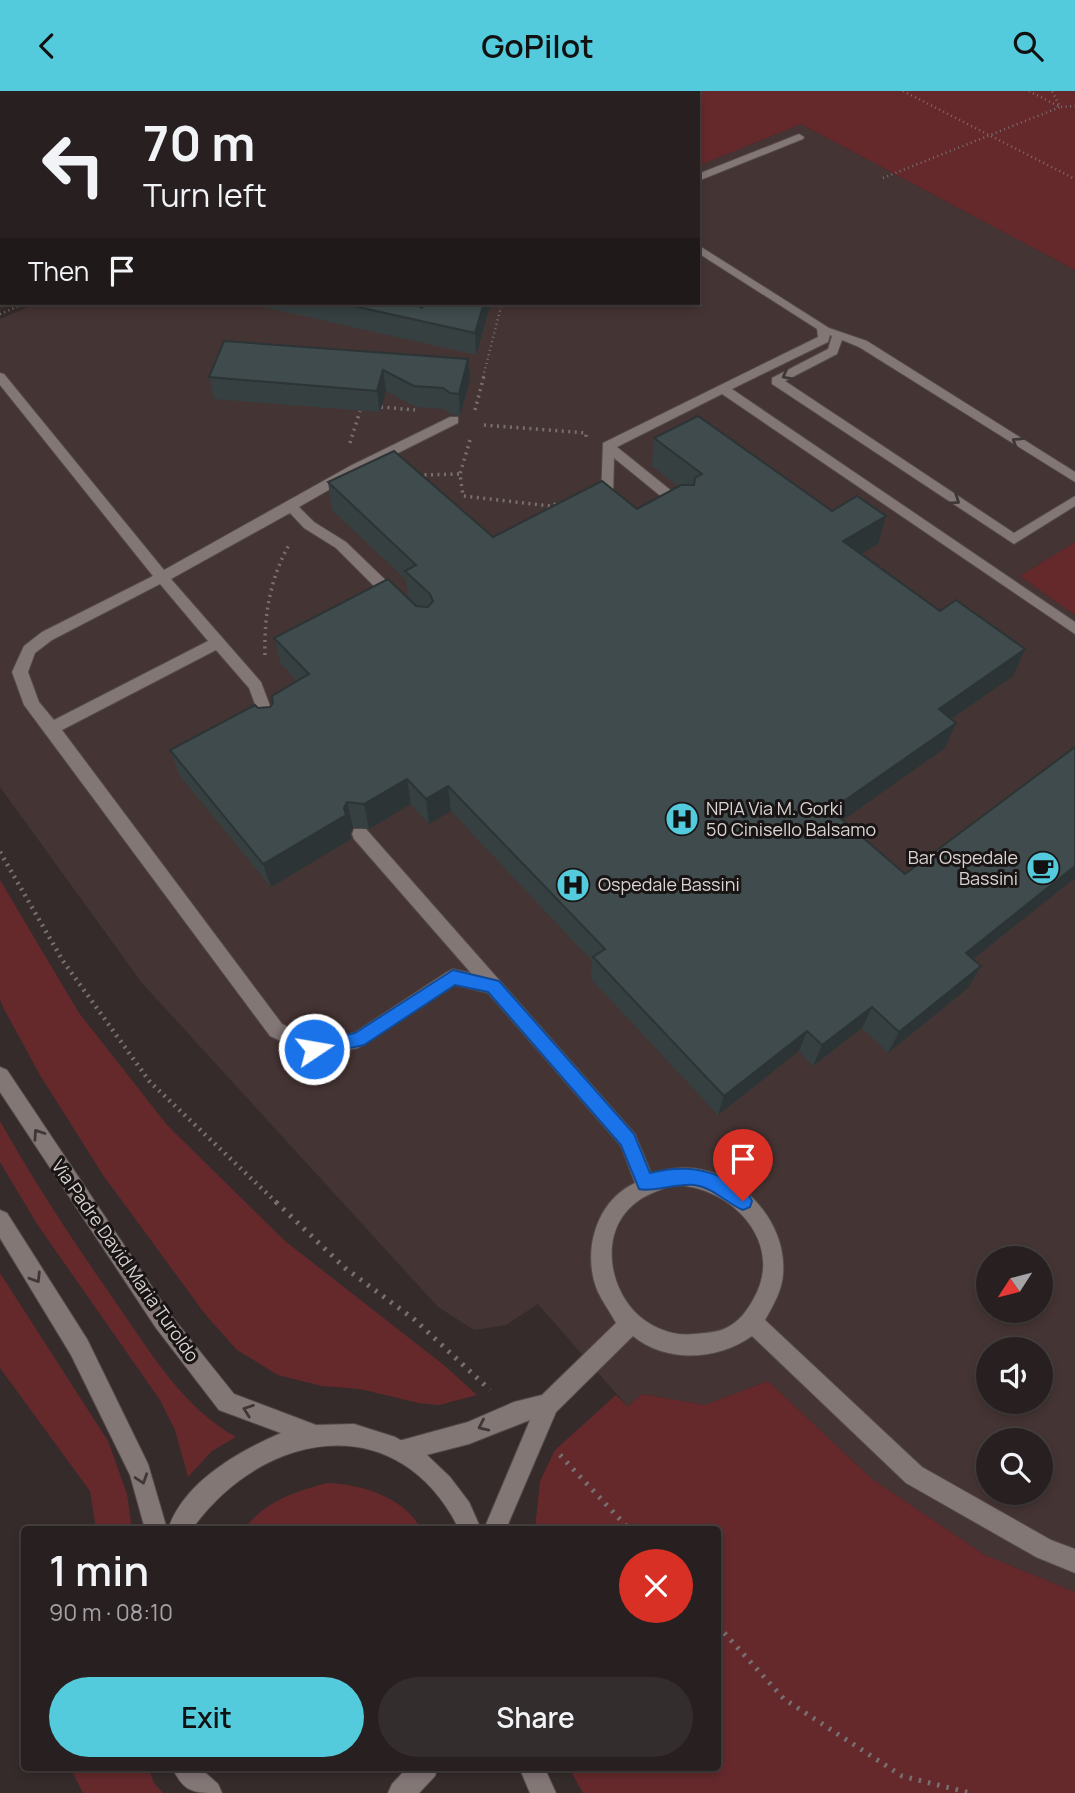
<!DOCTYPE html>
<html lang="en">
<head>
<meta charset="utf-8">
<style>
  :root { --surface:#282020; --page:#342d2d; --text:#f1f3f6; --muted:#a5a3a5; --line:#443e3e; --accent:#53cbdc }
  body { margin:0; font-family:Manrope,sans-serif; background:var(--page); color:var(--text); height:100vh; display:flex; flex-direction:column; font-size:26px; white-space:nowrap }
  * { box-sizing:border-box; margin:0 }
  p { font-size:23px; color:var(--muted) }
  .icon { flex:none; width:38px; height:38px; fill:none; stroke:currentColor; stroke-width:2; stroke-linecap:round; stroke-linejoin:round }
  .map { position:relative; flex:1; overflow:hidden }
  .details { position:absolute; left:21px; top:1435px; width:700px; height:245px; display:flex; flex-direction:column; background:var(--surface); border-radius:7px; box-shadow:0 4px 10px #0003,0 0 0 2px var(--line) }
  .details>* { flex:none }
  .top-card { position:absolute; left:0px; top:0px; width:700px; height:214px; box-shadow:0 4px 10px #0003,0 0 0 2px var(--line); background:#282020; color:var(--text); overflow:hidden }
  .needle { width:46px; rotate:234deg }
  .buttons { position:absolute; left:976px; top:1155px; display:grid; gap:14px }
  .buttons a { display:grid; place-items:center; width:77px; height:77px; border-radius:50%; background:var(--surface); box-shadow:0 4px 10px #0003,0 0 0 2px var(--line); font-size:35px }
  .pin { position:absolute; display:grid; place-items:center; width:60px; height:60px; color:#fff; margin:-72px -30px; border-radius:50% 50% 50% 0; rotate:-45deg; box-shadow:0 0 7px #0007 }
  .pin .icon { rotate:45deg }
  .me { position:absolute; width:77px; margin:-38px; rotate:78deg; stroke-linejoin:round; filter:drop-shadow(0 0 5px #0008) }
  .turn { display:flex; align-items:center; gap:24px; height:147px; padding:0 28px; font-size:32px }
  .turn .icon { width:91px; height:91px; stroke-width:2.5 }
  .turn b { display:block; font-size:49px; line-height:60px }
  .then { display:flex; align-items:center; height:66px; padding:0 28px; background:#0003; gap:14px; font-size:26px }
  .round { display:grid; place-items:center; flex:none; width:74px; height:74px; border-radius:37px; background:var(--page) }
  .overview { display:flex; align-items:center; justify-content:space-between; height:119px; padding:0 28px }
  h1 { font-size:42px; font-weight:600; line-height:52px }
  .button { display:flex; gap:14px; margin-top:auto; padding:14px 28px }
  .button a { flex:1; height:80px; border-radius:42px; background:var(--accent); color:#111; font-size:28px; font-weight:600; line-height:80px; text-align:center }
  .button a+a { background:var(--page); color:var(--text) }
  header { display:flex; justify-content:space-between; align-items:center; height:91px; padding:0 28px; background:var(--accent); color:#111; font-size:32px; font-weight:600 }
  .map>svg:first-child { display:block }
  .built { fill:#453434; fill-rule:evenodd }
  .green { fill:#65292c }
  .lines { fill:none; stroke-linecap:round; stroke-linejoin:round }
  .service-casing { stroke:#524949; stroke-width:2 }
  .tertiary-casing { stroke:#524949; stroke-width:2 }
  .path-far3 { stroke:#787070; stroke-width:2.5; stroke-dasharray:1 3.5; stroke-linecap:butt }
  .path-far2 { stroke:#787070; stroke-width:3.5; stroke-dasharray:2 4.5; stroke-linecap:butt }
  .path-far1 { stroke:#787070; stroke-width:4.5; stroke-dasharray:2 5; stroke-linecap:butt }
  .path { stroke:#787070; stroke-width:5; stroke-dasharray:2.5 7; stroke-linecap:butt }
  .service { fill:#837776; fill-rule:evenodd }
  .tertiary { fill:#837776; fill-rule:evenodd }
  .tram { stroke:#a39b9b; stroke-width:2 }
  .wall { fill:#364041 }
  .shaded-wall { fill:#2c3435 }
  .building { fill:#3f4b4c; stroke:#2c3435; stroke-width:2 }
  .oneway { stroke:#3f3737 }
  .route { fill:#1a73e8; stroke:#114b97; stroke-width:2 }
  .labels { text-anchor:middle; stroke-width:6; stroke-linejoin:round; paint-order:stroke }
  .poi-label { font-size:18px; fill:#dad3d3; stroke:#1a1515; text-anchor:start }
  .street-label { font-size:18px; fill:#dad3d3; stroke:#1a1515 }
</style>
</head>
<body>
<header><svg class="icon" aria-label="back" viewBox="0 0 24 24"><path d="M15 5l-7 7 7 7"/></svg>GoPilot<svg class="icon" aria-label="search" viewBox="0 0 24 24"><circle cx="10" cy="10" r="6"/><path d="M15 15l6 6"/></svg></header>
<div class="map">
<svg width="1075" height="1702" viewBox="0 0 1075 1702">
  <rect width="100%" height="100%" fill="#352b2b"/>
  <path class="built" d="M801 33 1075 179V451L1020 485 1075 524V1501L985 1464 872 1388 768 1290 705 1314 643 1303 628 1316 538 1213 506 1234 474 1239 438 1216 142 892 0 696V228L37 212H698V75ZM989 1167H1041V1220H989ZM989 1258H1041V1311H989ZM989 1349H1041V1402H989Z"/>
  <path class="green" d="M547 0H1075V179L801 33 698 75V2H543Z
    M1075 451V524L1020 485Z
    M0 789 79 922 167 1034 285 1150 445 1275 477 1304 439 1314 419 1312 360 1298 322 1295 278 1284 237 1259 205 1223 103 1084 40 984 4 918 0 909Z
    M0 1030C36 1094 77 1156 119 1216 153 1265 183 1316 236 1346L212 1360 188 1386 175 1339 160 1309 37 1133 0 1071Z
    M0 1182 108 1350 127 1403 132 1438H96L90 1400 0 1277Z
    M768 1290 872 1388 985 1464 1075 1501V1702H583L569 1677 718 1676V1438H535L540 1390 555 1359 616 1304 628 1316 642 1303 705 1314Z
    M327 1392C361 1393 404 1406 421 1438H244C266 1410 294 1401 327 1392Z
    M70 1676 148 1677 154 1692 163 1702H83Z"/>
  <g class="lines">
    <defs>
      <path id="service" d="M441 0H453L455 2H442Z
        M799 43 804 46 803 48 698 90V83Z
        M698 154 829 237 867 250 1075 381V391L859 256 842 249 837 263 785 290 1014 442 1075 405V415L1014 453 772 293V287L828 258 832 245 830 244 828 251 732 298 1075 531V543L722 303 617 356 689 414V420H679L614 367 613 404 611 407H601L603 352 818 246 817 238 698 162Z
        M0 282 4 283 164 479 350 375 450 326H458V332L360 381 299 416 314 431 346 451 402 505 404 509 402 513H392L336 457 304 437 290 422 171 488 261 591 278 636 275 640H265L249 597 216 559 62 639 282 933 315 949 354 942 447 881 453 878 471 882 354 748 352 743 354 738H366L635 1043 652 1084C713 1055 789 1117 783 1184 782 1199 773 1215 765 1229L922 1376 1051 1449 1075 1458V1482L1036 1466 906 1392 752 1245C717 1270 666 1272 633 1245L556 1321 506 1438H484L530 1329 469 1353 403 1370 395 1367 392 1359 395 1351 468 1331 514 1311 542 1304 616 1232C610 1221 602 1210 597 1199 582 1160 596 1110 635 1092L621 1055 488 902 455 894 358 957 314 966 270 945 24 614 12 581 24 555 42 541 153 485 0 294ZM160 493 208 550 54 629 39 611 28 581 35 562 52 549ZM671 1094C729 1093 786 1150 754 1207 747 1220 739 1231 726 1237 716 1242 704 1242 694 1243 671 1246 644 1234 629 1214 606 1183 603 1135 638 1110 647 1103 661 1099 671 1094Z"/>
      <path id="tertiary" d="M398 0H410L396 2Z
        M0 171H2L0 178Z
        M0 976 7 979 170 1223 234 1303 316 1334 354 1333 395 1346 427 1364 450 1386 469 1411 481 1438H459C398 1315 263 1339 192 1438H168C184 1391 237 1361 281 1342L219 1319 156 1237 0 1001Z
        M0 1119 7 1122 87 1248 148 1373 167 1438H145L130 1384 71 1264 0 1147Z
        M172 1676H199L218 1693 222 1702C193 1702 184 1702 172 1676Z
        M408 1676H438L435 1685 419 1702H388L392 1693Z
        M519 1676H544L556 1702H530Z"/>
    </defs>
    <use href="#service" class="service-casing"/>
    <use href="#tertiary" class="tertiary-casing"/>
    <path class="path-far3" d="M903 0 1075 88
      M1029 0 1060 16 1075 15
      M537 2 542 0
      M883 87 1060 16 1052 0
      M0 223 26 212
      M483 286 502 212"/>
    <path class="path-far2" d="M381 316 415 319
      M475 319 484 285
      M484 334 586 342V347
      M470 349 460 383 463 405 551 415 558 412
      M350 352 360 320
      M418 384 460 383
      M265 564C264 524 270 487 290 452"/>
    <path class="path-far1" d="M0 761 63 870 150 991 278 1113"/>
    <path class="path" d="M276 1111 345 1177 415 1229 490 1299
      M560 1364 629 1438
      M718 1535 784 1608 902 1685 970 1702"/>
    <use href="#service" class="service"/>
    <use href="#tertiary" class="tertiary"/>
    <path class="tram" d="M476 2 480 0
      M497 2 501 0"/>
  </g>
  <path class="wall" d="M246 212H415L422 217 424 212H491L476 264Z
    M468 268 470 289 460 325 451 323 444 318 416 316 386 300 380 321 214 308 209 286Z
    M654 347 878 453 861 463 940 520 1025 558 1013 585 951 628 956 632 945 657 843 729 905 783 1075 656V787L973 868 981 875 968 897 888 962 862 937 813 975 799 960 718 1024 591 888 592 870 451 720 429 733 411 713 369 738 353 736 350 742 351 748 271 796 180 685 170 659 258 617 270 616 297 590 281 573 274 547 417 515 408 507 406 489 332 419 328 391 493 446 637 418 679 396 652 375Z"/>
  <path class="shaded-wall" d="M197 0H242L238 2H193Z
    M2 37V56L0 57V38Z
    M484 212H491L476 264 475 242Z
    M468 268 470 289 460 325 459 303Z
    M383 279 386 300 380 321 377 300Z
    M886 425 878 453 836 478 843 450Z
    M1025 558 1013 585 928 644 939 618Z
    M956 632 945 657 822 744 831 719Z
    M407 688 411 713 369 738 364 713Z
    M448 695 451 720 429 733 426 708Z
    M347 711 353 736 350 742 351 748 271 796 263 773 344 717Z
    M1075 775V787L953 884 966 862Z
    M981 875 968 897 888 962 899 941Z
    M872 916 862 937 813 975 822 954Z
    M807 940 799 960 718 1024 724 1005Z"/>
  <path class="building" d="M65 0H197L193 2H61Z
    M0 27 2 28V37L0 38Z
    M340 212H415L422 217 424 212H484L475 242Z
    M224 250 468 268 459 303 450 302 443 297 414 295 383 279 377 300 209 286Z
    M698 325 832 420 857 405 886 425 843 450 940 520 956 509 1025 558 939 618 956 632 831 719 905 783 1075 656V775L966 862 981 875 899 941 872 916 822 954 807 940 724 1005 593 866 605 858 448 695 426 708 407 688 364 713 347 711 344 717 346 724 263 773 170 659 255 614 258 617 270 616 273 612 272 605 309 583 274 547 388 488 416 515 428 516 433 510 430 503 405 480 416 474 328 391 394 360 493 446 602 390 637 418 681 394H694L695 387 702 383 654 347Z"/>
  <defs><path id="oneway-chevron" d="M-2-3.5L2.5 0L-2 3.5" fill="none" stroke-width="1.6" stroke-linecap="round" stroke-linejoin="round" transform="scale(1.75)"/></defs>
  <g class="oneway">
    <use href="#oneway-chevron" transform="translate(787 284) rotate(152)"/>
    <use href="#oneway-chevron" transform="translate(1017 351) rotate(-148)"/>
    <use href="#oneway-chevron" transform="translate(955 409) rotate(34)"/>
    <use href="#oneway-chevron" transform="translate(38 1043) rotate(-124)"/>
    <use href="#oneway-chevron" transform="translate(36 1187) rotate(58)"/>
    <use href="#oneway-chevron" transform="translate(248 1319) rotate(-160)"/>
    <use href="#oneway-chevron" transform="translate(483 1335) rotate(155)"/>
    <use href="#oneway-chevron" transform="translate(142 1388) rotate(72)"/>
  </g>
  <path class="route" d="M453 879 499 890 634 1043 650 1082C681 1074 710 1076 736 1095 743 1099 749 1102 752 1110L750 1116 743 1119C726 1112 713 1096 694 1094 677 1092 650 1102 639 1098L621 1054 488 901 455 894 364 954 314 965 309 963 306 958 309 952 355 942Z"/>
  <defs>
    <symbol id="hospital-disc" viewBox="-11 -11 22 22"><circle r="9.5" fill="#53cbdc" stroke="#1a1515"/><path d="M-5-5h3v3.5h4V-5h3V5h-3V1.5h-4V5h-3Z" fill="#111"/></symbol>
    <symbol id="cafe-disc" viewBox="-11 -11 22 22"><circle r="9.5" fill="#53cbdc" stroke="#1a1515"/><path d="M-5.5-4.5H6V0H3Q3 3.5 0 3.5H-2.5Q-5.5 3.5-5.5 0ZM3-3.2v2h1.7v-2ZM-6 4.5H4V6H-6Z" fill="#111"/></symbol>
  </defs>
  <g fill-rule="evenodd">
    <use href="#hospital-disc" x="663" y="709" width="38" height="38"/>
    <use href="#cafe-disc" x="1024" y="758" width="38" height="38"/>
    <use href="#hospital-disc" x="554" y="775" width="38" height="38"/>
  </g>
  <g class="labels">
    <g class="poi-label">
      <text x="706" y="724">NPIA Via M. Gorki<tspan x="706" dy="21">50 Cinisello Balsamo</tspan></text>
      <text x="1018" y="773" text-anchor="end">Bar Ospedale<tspan x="1018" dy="21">Bassini</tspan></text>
      <text x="598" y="800">Ospedale Bassini</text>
    </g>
    <g class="street-label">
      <text transform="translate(125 1170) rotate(55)" y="6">Via Padre David Maria Turoldo</text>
    </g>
  </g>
</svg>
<div class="buttons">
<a><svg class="needle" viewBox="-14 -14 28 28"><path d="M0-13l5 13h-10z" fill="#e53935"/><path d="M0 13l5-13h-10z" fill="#a5a3a5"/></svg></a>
<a><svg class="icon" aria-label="sound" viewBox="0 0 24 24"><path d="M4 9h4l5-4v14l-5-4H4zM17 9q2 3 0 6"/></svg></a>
<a><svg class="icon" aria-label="search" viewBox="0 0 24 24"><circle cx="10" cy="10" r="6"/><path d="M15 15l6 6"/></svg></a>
</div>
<div class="pin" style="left:743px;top:1110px;background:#d93025"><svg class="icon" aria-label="arrive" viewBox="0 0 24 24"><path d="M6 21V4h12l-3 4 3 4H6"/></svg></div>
<svg class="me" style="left:314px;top:958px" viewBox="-20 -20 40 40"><circle r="17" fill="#1a73e8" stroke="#fff" stroke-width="3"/><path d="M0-11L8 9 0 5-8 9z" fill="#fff"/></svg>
<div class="top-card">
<div class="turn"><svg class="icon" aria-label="left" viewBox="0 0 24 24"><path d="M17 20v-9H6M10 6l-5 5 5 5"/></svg><div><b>70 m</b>Turn left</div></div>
<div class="then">Then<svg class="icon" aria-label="arrive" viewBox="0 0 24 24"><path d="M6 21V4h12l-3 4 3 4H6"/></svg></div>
</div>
<section class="details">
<div class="overview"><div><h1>1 min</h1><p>90 m · 08:10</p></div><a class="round" style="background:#d93025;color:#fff"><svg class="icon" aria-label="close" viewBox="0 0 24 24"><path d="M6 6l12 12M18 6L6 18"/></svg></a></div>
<div class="button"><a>Exit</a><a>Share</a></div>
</section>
</div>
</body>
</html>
